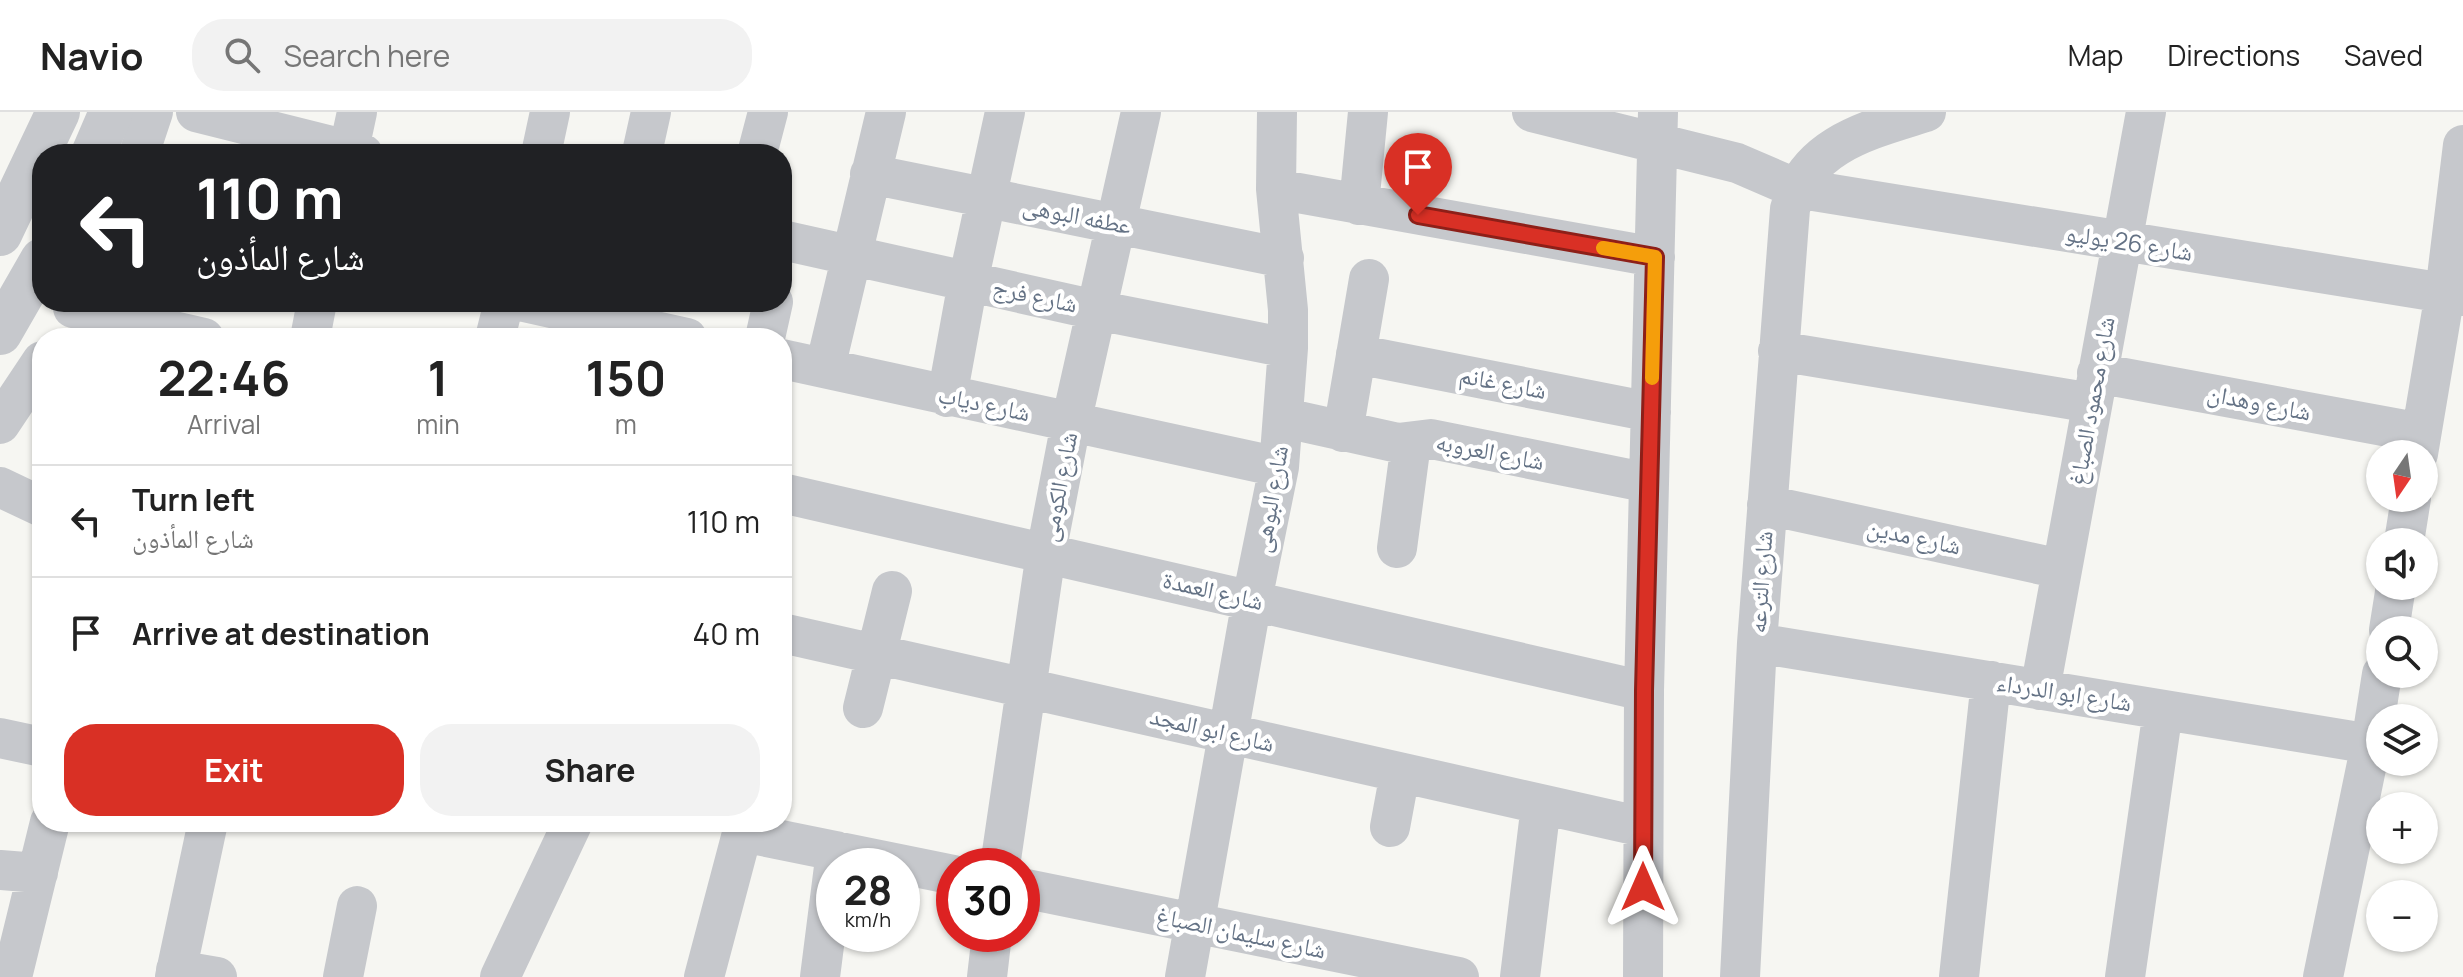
<!DOCTYPE html>
<html lang="en">
<head>
<meta charset="utf-8">
<style>
  :root { --surface:#fff; --page:#f2f2f2; --text:#222; --muted:#767676; --line:#e0e0e0; --accent:#d93025 }
  body { margin:0; font-family:Manrope,"Noto Naskh Arabic",sans-serif; background:var(--page); color:var(--text); height:100vh; display:flex; flex-direction:column; font-size:30px; white-space:nowrap }
  * { box-sizing:border-box; margin:0 }
  p { font-size:26px; color:var(--muted) }
  .icon { flex:none; width:44px; height:44px; fill:none; stroke:currentColor; stroke-width:2; stroke-linecap:round; stroke-linejoin:round }
  .map { position:relative; flex:1; overflow:hidden }
  .details { position:absolute; left:32px; top:216px; width:760px; height:504px; display:flex; flex-direction:column; background:var(--surface); border-radius:32px; box-shadow:0 2px 6px #0004 }
  .details>* { flex:none }
  .hud { position:absolute; left:32px; top:32px; width:760px; height:168px; border-radius:32px; box-shadow:0 2px 6px #0004; background:#202124; color:#fff; overflow:hidden }
  .needle { width:52px; rotate:193deg }
  .controls { position:absolute; left:2366px; top:328px; display:grid; gap:16px }
  .controls a { display:grid; place-items:center; width:72px; height:72px; border-radius:50%; background:var(--surface); box-shadow:0 2px 6px #0004; font-size:40px }
  .speed { position:absolute; left:816px; top:736px; display:flex; gap:16px; font-size:40px; font-weight:700; text-align:center }
  .speed>* { display:grid; place-content:center; width:104px; height:104px; border-radius:50%; background:var(--surface); box-shadow:0 2px 6px #0004; line-height:1 }
  .speed small { font-size:20px; font-weight:400 }
  .speed .limit { border:12px solid #d22; background:#fff; color:#111 }
  .pin { position:absolute; display:grid; place-items:center; width:68px; height:68px; color:#fff; margin:-82px -34px; border-radius:50% 50% 50% 0; rotate:-45deg; box-shadow:0 0 8px #0007 }
  .pin .icon { rotate:45deg }
  .me { position:absolute; width:88px; margin:-44px; rotate:0deg; stroke-linejoin:round; filter:drop-shadow(0 0 6px #0008) }
  .turn { display:flex; align-items:center; gap:28px; height:168px; padding:0 32px; font-size:36px }
  .turn .icon { width:104px; height:104px; stroke-width:2.5 }
  .turn b { display:block; font-size:56px; line-height:68px }
  .eta { display:flex; justify-content:space-evenly; align-items:center; height:136px; text-align:center }
  .eta b { font-size:48px; font-weight:700; line-height:56px }
  .button { display:flex; gap:16px; margin-top:auto; padding:16px 32px }
  .button a { flex:1; height:92px; border-radius:32px; background:var(--accent); color:#fff; font-size:32px; font-weight:700; line-height:92px; text-align:center }
  .button a+a { background:var(--page); color:var(--text) }
  ul { padding:0; list-style:none }
  li { display:flex; align-items:center; gap:24px; height:112px; padding:0 32px; border-top:2px solid var(--line) }
  li div { flex:1 }
  li b { display:block; font-size:30px }
  li em { font-style:normal }
  header { display:flex; align-items:center; gap:48px; box-sizing:border-box; height:112px; padding:0 40px; background:var(--surface); border-bottom:2px solid var(--line) }
  header strong { font-size:38px }
  nav { display:flex; gap:44px; margin-inline-start:auto; font-size:28px }
  .search { width:560px; height:72px; background:var(--page); display:flex; align-items:center; gap:20px; box-sizing:border-box; padding:0 28px; border-radius:32px; color:var(--muted); font-size:30px }
  .map>svg:first-child { display:block }
  .lines { fill:none; stroke-linecap:round; stroke-linejoin:round }
  .minor { stroke:#c6c8cc; stroke-width:40 }
  .tertiary { stroke:#c6c8cc; stroke-width:44 }
  .route-casing { stroke:#8d1f18; stroke-width:20 }
  .route { stroke:#d93025; stroke-width:14 }
  .slow { stroke:#f59e0b; stroke-width:14 }
  .labels { text-anchor:middle; stroke-width:8; stroke-linejoin:round; paint-order:stroke }
  .street-label { font-size:24px; fill:#647285; stroke:#fff }
</style>
</head>
<body>
<header>
<strong>Navio</strong>
<div class="search"><svg class="icon" aria-label="search" viewBox="0 0 24 24"><circle cx="10" cy="10" r="6"/><path d="M15 15l6 6"/></svg>Search here</div>
<nav><a>Map</a><a>Directions</a><a>Saved</a></nav>
</header>
<div class="map">
<svg width="2463" height="865" viewBox="0 0 2463 865">
  <rect width="100%" height="100%" fill="#f6f6f2"/>
  <g class="lines">
    <path class="minor" d="M196 0 363 42
      M1532 0 1737 51 1795 76 2463 184
      M643 36 651 0
      M139 42 153 0
      M348 42 357 0
      M541 42 550 0
      M757 42 768 0
      M870 62 1284 146
      M1276 77 1655 145
      M1359 93 1368 0
      M782 128 1096 198 1288 236
      M524 190 687 226
      M73 196 204 226
      M310 226 317 190
      M495 226 504 190
      M765 226 773 190
      M1778 239 2092 291
      M1356 242 1651 300
      M782 247 1279 355
      M825 256 886 0
      M2097 261 2421 321
      M947 285 968 170 1005 0
      M1285 306 1398 331 1431 327 1649 371
      M0 312 42 249
      M1343 320 1369 167
      M2418 342 2445 181 2463 33
      M0 375 42 395
      M782 381 1644 579
      M1767 393 2061 457
      M2404 430 2411 386
      M1397 436 1411 331
      M2389 518 2396 474
      M782 521 1643 715
      M1757 531 2371 632
      M2040 578 2146 0
      M863 596 892 479
      M0 626 42 635
      M1390 715 1400 661
      M742 720 954 763
      M1000 754 1046 441 1071 311 1141 0
      M0 758 38 761
      M1022 776 1459 865
      M176 858 217 865
      M12 865 50 710
      M175 865 208 710
      M343 865 357 794
      M500 865 573 710
      M704 865 745 710
      M820 865 836 739
      M987 865 992 822
      M1185 865 1252 488 1279 355 1288 236V198L1276 77 1277 0
      M1520 865 1541 693
      M1643 865 1644 579 1658 0
      M1740 865 1757 531 1790 97C1806 32 1869 18 1926 0
      M1959 865 1991 569
      M2125 865 2163 598
      M2323 865 2371 632 2382 562"/>
    <path class="tertiary" d="M93 42 111 0
      M0 122 58 0
      M0 221 42 148"/>
  </g>
  <g class="lines">
    <defs>
      <path id="route" d="M1418 103 1655 145 1644 579 1643 775"/>
    </defs>
    <use href="#route" class="route-casing"/>
    <use href="#route" class="route"/>
    <path class="slow" d="M1603 136 1655 145 1652 266"/>
  </g>
  <g class="labels">
    <g class="street-label">
      <text transform="translate(1077 104) rotate(11)" y="8">عطفه البوهى</text>
      <text transform="translate(2129 131) rotate(9)" y="8">شارع 26 يوليو</text>
      <text transform="translate(1035 184) rotate(12)" y="8">شارع فرج</text>
      <text transform="translate(1503 271) rotate(11)" y="8">شارع غانم</text>
      <text transform="translate(2092 289) rotate(-80)" y="8">شارع محمود الصباغ</text>
      <text transform="translate(2259 291) rotate(11)" y="8">شارع وهدان</text>
      <text transform="translate(984 292) rotate(12)" y="8">شارع دياب</text>
      <text transform="translate(1490 340) rotate(11)" y="8">شارع العروبه</text>
      <text transform="translate(1059 375) rotate(-79)" y="8">شارع الكومى</text>
      <text transform="translate(1271 387) rotate(-80)" y="8">شارع البوهى</text>
      <text transform="translate(1914 425) rotate(12)" y="8">شارع مدين</text>
      <text transform="translate(1761 470) rotate(-86)" y="8">شارع الترعه</text>
      <text transform="translate(1213 479) rotate(13)" y="8">شارع العمدة</text>
      <text transform="translate(2064 581) rotate(9)" y="8">شارع ابو الدرداء</text>
      <text transform="translate(1212 618) rotate(13)" y="8">شارع ابو المجد</text>
      <text transform="translate(1241 821) rotate(12)" y="8">شارع سليمان الصباغ</text>
    </g>
  </g>
</svg>
<div class="controls">
<a><svg class="needle" viewBox="-14 -14 28 28"><path d="M0-13l5 13h-10z" fill="#e53935"/><path d="M0 13l5-13h-10z" fill="#767676"/></svg></a>
<a><svg class="icon" aria-label="sound" viewBox="0 0 24 24"><path d="M4 9h4l5-4v14l-5-4H4zM17 9q2 3 0 6"/></svg></a>
<a><svg class="icon" aria-label="search" viewBox="0 0 24 24"><circle cx="10" cy="10" r="6"/><path d="M15 15l6 6"/></svg></a>
<a><svg class="icon" aria-label="layers" viewBox="0 0 24 24"><path d="M12 4l9 5-9 5-9-5zM3 14l9 5 9-5"/></svg></a>
<a>+</a>
<a>−</a>
</div>
<div class="speed"><div>28<small>km/h</small></div><div class="limit">30</div></div>
<div class="pin" style="left:1418px;top:103px;background:#d93025"><svg class="icon" aria-label="arrive" viewBox="0 0 24 24"><path d="M6 21V4h12l-3 4 3 4H6"/></svg></div>
<svg class="me" style="left:1643px;top:775px" viewBox="-20 -20 40 40"><path d="M0-17L14 15 0 8-14 15z" fill="#d93025" stroke="#fff" stroke-width="4"/></svg>
<div class="hud">
<div class="turn"><svg class="icon" aria-label="left" viewBox="0 0 24 24"><path d="M17 20v-9H6M10 6l-5 5 5 5"/></svg><div><b>110 m</b>شارع المأذون</div></div>
</div>
<section class="details">
<div class="eta">
<div><b>22:46</b><p>Arrival</p></div>
<div><b>1</b><p>min</p></div>
<div><b>150</b><p>m</p></div>
</div>
<ul>
<li><svg class="icon" aria-label="left" viewBox="0 0 24 24"><path d="M17 20v-9H6M10 6l-5 5 5 5"/></svg><div><b>Turn left</b><p>شارع المأذون</p></div><em>110 m</em></li>
<li><svg class="icon" aria-label="arrive" viewBox="0 0 24 24"><path d="M6 21V4h12l-3 4 3 4H6"/></svg><div><b>Arrive at destination</b></div><em>40 m</em></li>
</ul>
<div class="button"><a>Exit</a><a>Share</a></div>
</section>
</div>
</body>
</html>
